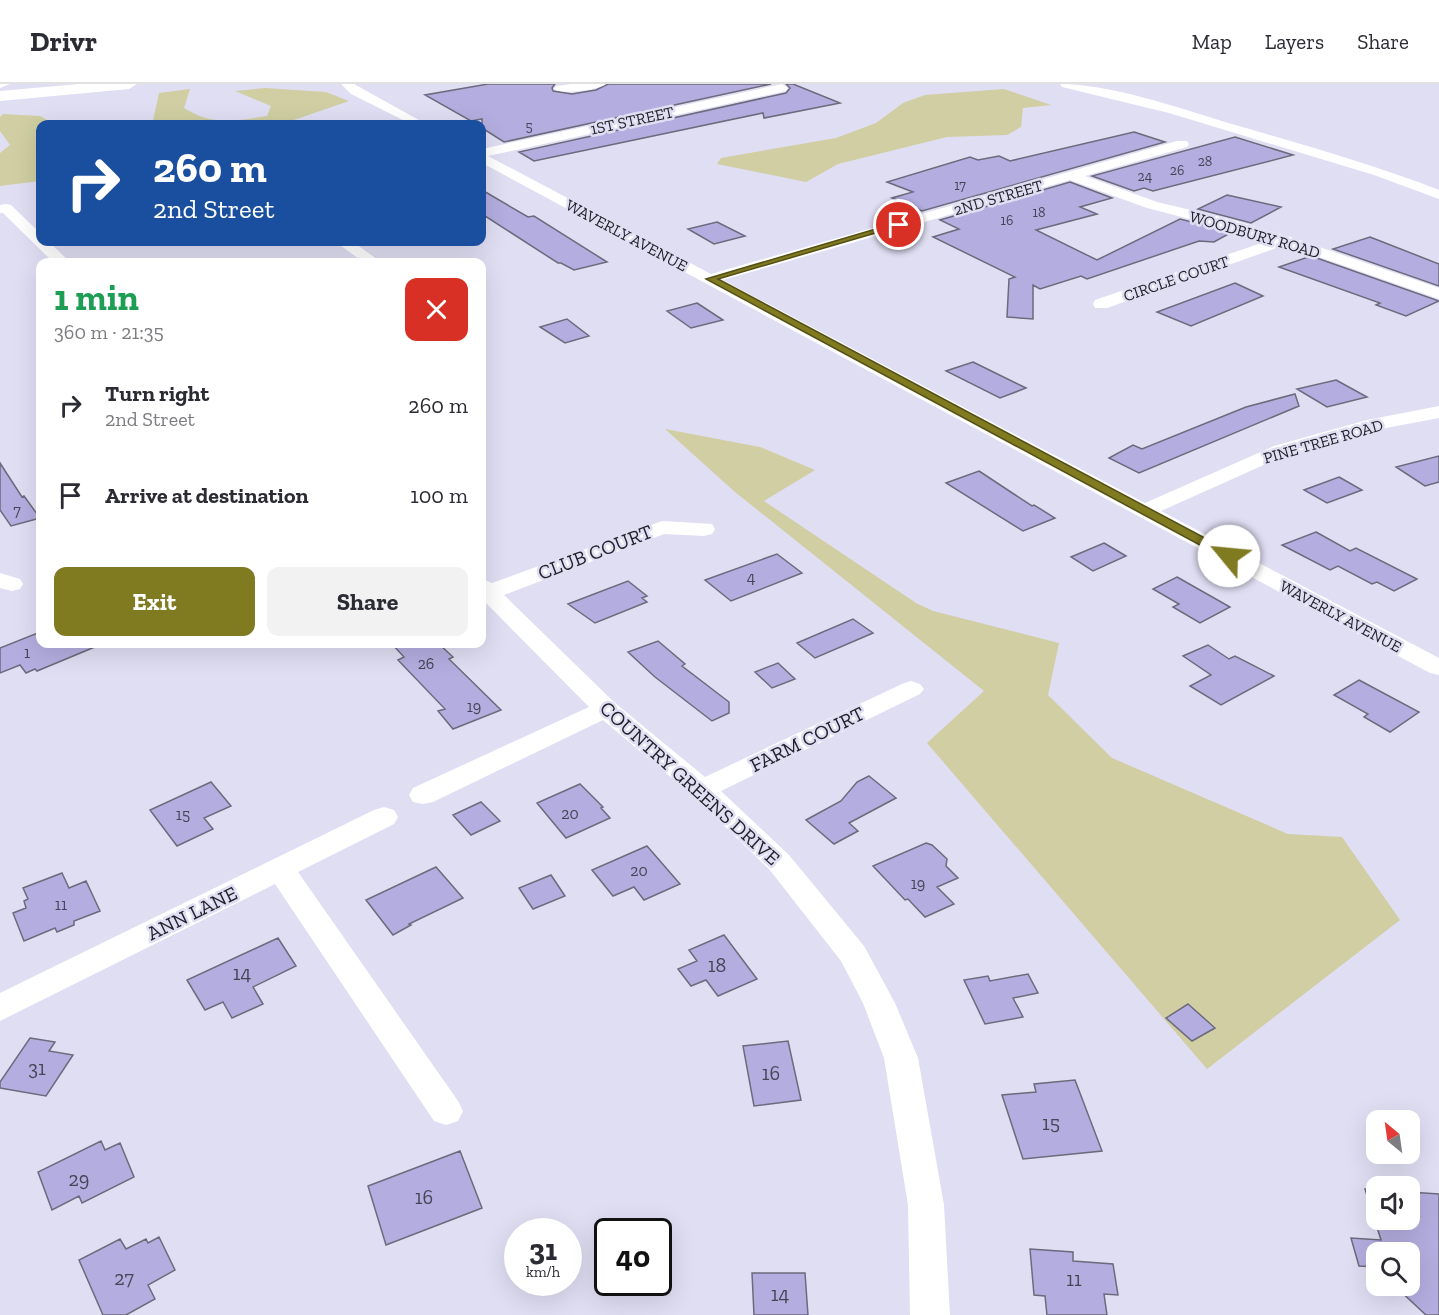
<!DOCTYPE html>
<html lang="en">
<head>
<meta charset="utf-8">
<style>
  :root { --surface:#fff; --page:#f2f2f3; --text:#2b2b33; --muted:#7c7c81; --line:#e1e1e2; --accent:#807a21 }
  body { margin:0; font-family:"Zilla Slab",serif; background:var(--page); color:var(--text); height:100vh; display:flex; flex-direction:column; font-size:22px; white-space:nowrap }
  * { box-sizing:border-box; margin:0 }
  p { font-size:20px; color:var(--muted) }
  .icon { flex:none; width:33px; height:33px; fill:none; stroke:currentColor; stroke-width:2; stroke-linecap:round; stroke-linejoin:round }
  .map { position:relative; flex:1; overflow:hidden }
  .sheet { position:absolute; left:36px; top:174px; width:450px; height:390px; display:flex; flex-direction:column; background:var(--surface); border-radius:12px; box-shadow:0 6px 24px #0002 }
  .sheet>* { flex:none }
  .banner { position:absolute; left:36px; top:36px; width:450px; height:126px; border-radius:12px; box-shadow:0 6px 24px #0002; background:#1a4fa0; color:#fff; overflow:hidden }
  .needle { width:39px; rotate:331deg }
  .tools { position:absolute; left:1366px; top:1026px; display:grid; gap:12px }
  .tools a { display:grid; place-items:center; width:54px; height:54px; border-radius:12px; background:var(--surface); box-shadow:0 6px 24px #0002; font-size:30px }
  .speed { position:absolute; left:504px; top:1134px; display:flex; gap:12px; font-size:30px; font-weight:700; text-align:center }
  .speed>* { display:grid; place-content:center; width:78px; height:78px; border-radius:50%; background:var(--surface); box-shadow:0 6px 24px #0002; line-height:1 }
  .speed small { font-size:15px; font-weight:400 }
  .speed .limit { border:3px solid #111; border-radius:9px; background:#fff; color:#111 }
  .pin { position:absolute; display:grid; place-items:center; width:51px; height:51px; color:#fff; margin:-26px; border:3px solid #fff; border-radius:50%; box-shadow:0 2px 6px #0007 }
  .me { position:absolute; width:66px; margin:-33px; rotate:298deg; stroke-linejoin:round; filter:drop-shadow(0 0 4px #0008) }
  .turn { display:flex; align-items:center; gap:21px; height:126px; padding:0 18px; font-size:27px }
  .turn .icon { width:78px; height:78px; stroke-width:2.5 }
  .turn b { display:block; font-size:42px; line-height:51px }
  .round { display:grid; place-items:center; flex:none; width:63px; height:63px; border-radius:12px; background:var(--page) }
  .headline { display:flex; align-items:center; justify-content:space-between; height:102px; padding:0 18px }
  h1 { font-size:36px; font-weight:700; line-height:45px; color:#1e9e55 }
  .action { display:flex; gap:12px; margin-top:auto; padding:12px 18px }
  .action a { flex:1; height:69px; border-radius:12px; background:var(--accent); color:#fff; font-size:24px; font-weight:700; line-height:69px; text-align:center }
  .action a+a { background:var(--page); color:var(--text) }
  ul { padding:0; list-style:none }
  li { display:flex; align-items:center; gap:18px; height:90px; padding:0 18px }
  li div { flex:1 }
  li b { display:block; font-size:22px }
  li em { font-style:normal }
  header { display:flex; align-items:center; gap:36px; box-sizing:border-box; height:84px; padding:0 30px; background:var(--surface); border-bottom:2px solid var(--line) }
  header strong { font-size:28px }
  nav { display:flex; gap:33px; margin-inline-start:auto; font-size:21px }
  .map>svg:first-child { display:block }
  .green { fill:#d0cea2 }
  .building { fill:#b4aee0; stroke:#6c6a7c; stroke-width:1.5 }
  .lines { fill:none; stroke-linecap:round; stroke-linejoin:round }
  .minor { fill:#fff; fill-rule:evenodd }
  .major { fill:#fff; fill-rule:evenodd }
  .route { fill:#807a21; stroke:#534f15; stroke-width:1.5 }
  .labels { text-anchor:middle; stroke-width:5; stroke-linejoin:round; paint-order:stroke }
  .far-number-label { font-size:14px; fill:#464457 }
  .far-street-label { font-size:16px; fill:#222129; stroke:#e0def3 }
  .number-label { font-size:16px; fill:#464457 }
  .street-label { font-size:20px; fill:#222129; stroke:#e0def3 }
  .near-number-label { font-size:20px; fill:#464457 }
</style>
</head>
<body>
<header>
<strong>Drivr</strong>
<nav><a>Map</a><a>Layers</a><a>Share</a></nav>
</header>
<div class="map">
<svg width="1439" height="1231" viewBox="0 0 1439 1231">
  <rect width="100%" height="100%" fill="#e0def3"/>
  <path class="green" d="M265 4 326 8 349 17 288 38 290 40H136L153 37 159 9 190 5 184 24C212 42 236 37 267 32L271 22 235 7Z
    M1004 5 1051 21 1023 24 1021 43 1007 51 947 53 838 80 806 98 717 80 721 74 836 54 876 39 903 19 925 11Z
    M3 30 40 32 54 40H81H40V97L0 102V69L10 61 0 47V33Z
    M665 345 760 363 815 386 764 417 916 519 933 527 1059 559 1048 611 1112 674 1288 750 1342 753 1400 836 1207 985 927 659 984 607 735 408Z"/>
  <path class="building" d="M488 0H555L552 4 553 7 572 10 596 6 608 0H771L504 58 482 44V35L471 37 425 11Z
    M786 0H793L840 19 764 34 763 29 534 77 519 68 786 9 790 4Z
    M1134 48 1165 58 922 127 892 114 913 108 887 98 970 73 978 76 999 72 1010 77Z
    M1235 53 1293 71 1153 107 1144 104 1134 107 1092 92Z
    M1070 98 1112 114 1080 123 1097 130 1036 146 1097 176 1180 135 1232 148 1214 158 1199 157 1087 195 1081 192 1040 205 1033 201V235L1007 233 1009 195 1015 193 933 153 959 145 940 136Z
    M482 106 528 133 534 132 607 178 574 186 561 179H558L482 130Z
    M1227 111 1281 123 1251 139 1198 125Z
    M717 138 745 152 714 160 688 145Z
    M1370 153 1439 180V202L1333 165Z
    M1311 172 1439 217 1406 232 1376 221 1380 219 1279 183Z
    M1235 199 1263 212 1191 242 1157 228Z
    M697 219 723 236 691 244 667 227Z
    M567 235 589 252 565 259 540 243Z
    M973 278 1026 304 1000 314 946 287Z
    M1336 296 1367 313 1327 323 1297 305Z
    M1295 310 1299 322 1139 389 1109 374 1133 361 1142 365 1246 323Z
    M1439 372V398L1425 402 1396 383Z
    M0 379 22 413 24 412 40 434 11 442 0 426Z
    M979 387 1032 422 1034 421 1055 434 1023 447 946 399Z
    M1339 393 1362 406 1327 419 1304 406Z
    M1316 448 1350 467 1356 464 1417 495 1394 507 1377 498 1372 500 1338 482 1330 486 1282 461Z
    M1104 459 1126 472 1093 487 1071 473Z
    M777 470 802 489 731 517 705 496Z
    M1177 493 1230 523 1200 539 1173 523 1179 520 1153 505Z
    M628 497 647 512 642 514 647 518 595 539 568 520Z
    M853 535 873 549 815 574 797 559Z
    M40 548V560H102L37 587 35 585 26 589 20 581 0 589V564Z
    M658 557 685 580 682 582 729 618V629L712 637 655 593 628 568Z
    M392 560H439L453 573 449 575 501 626 453 645 438 627 445 625 398 576 404 573Z
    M1208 561 1229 575 1235 572 1274 592 1221 621 1190 602 1211 591 1183 572Z
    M778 579 795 595 772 604 755 588Z
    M1359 596 1419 628 1390 648 1364 633 1368 630 1334 611Z
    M869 692 896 714 849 739 858 747 834 760 806 736 841 717 857 698Z
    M211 698 231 722 204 734 213 745 177 762 150 726Z
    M580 700 603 723 601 724 610 734 566 754 537 719Z
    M481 718 500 737 471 751 453 731Z
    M926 759 932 761 947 775 946 782 958 794 937 803 954 820 925 833 908 815 905 816 873 782Z
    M647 762 680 800 644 816 634 803 613 812 592 786Z
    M436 783 463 814 409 840 411 841 393 851 366 816Z
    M62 789 69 804 86 797 100 827 74 837V841L57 848 55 844 24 857 13 829 26 824 24 817 28 815 23 804Z
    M551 791 565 812 533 825 519 804Z
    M724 851 757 895 718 912 706 896 691 902 678 885 697 877 689 866Z
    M278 854 296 882 253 903 263 920 232 934 223 918 205 926 187 896Z
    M1028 890 1038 909 1013 914 1023 933 985 940 964 896 988 892 990 897Z
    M1188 920 1215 944 1192 957 1166 934Z
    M30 954 55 958 49 967 73 971 46 1012 0 1004V998Z
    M788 957 801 1016 754 1022 743 962Z
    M1075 996 1102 1067 1023 1075 1002 1011 1036 1008 1034 1000Z
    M101 1057 105 1066 120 1059 134 1093 82 1119 79 1112 52 1126 38 1088Z
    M460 1067 482 1124 386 1161 368 1102Z
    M1365 1105 1377 1106V1136H1410V1108L1439 1110V1231H1426L1397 1204 1396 1202H1410V1168H1377V1183L1359 1182 1351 1154 1381 1156Z
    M159 1153 175 1186 148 1201 155 1215 126 1231H103L79 1176 120 1155 126 1165 146 1155 148 1159Z
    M1030 1165 1073 1168V1177L1113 1180 1118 1211 1104 1210 1107 1231H1047L1045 1212 1034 1211Z
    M752 1189H805L808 1231H754Z"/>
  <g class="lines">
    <path class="minor" d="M0 0H10L0 4Z
      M341 0H354L426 40H411L351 10Z
      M571 0H606C599 6 561 11 554 5L556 2Z
      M782 0 788 4 786 7 488 72 711 190 1177 57H1187L1189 60 1187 63 1085 92 1157 118 1233 136 1290 153 1439 204V215L1285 161 1107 224H1095L1093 220 1095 216 1270 156 1147 124 1070 96 723 196 1145 419 1274 362 1367 336 1439 322V334L1370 347 1288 370 1161 427 1439 574V591L1430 589 482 79V65Z
      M1060 0C1109 0 1177 23 1225 38 1297 59 1369 79 1439 106V115L1374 91 1169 29 1062 3Z
      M6 120 11 121 40 149V158H49L70 178H53L3 129H0V121Z
      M336 158H353L381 178H363Z
      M662 437 712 440 715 445 712 450 704 452 664 450 504 511 615 619 705 693 902 600 911 597 920 600 924 605 920 610 721 707 789 771 864 862 895 919 918 974 944 1121 950 1231H910L908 1121 884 974 863 919 841 877 769 785 692 711 603 636 433 718 423 720 413 718 409 711 413 704 589 623 482 515V495L492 499Z
      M0 489 20 495 23 500 20 505 12 507 0 504Z
      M384 723 394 726 398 733 394 740 298 788 458 1017 463 1027 458 1037 446 1041 434 1037 275 800 0 937V909L374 726Z"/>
    <path class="major" d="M79 0H137L129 5 0 17V7Z"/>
  </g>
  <path class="route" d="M896 139 903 141 718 195 1233 469V474H1224L706 195Z"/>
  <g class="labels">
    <g class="far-number-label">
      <text x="529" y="47">5</text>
      <text x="1205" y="82">28</text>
      <text x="1177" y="91">26</text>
      <text x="1145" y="97">24</text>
      <text x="960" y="106">17</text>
      <text x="1039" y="133">18</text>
      <text x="1007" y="141">16</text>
    </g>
    <g class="far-street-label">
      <text transform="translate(632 36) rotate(-12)" y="6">1ST STREET</text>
      <text transform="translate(998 113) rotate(-16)" y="6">2ND STREET</text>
      <text transform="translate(1255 150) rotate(16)" y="6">WOODBURY ROAD</text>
      <text transform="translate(627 151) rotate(28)" y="6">WAVERLY AVENUE</text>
      <text transform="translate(1176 194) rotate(-19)" y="6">CIRCLE COURT</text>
      <text transform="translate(1323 357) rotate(-16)" y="6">PINE TREE ROAD</text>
      <text transform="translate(1341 532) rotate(28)" y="6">WAVERLY AVENUE</text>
    </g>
    <g class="number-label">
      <text x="17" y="432">7</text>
      <text x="751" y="499">4</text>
      <text x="27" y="574">1</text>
      <text x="426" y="585">26</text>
      <text x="474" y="628">19</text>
      <text x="570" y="735">20</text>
      <text x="183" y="736">15</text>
      <text x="639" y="792">20</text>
      <text x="918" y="805">19</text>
      <text x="61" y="826">11</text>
    </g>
    <g class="street-label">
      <text transform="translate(595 468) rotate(-21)" y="7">CLUB COURT</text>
      <text transform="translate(807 655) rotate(-26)" y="7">FARM COURT</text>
      <text transform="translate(690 699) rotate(42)" y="7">COUNTRY GREENS DRIVE</text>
      <text transform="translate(192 829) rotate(-26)" y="7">ANN LANE</text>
    </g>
    <g class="near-number-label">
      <text x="717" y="888">18</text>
      <text x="242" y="896">14</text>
      <text x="37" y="991">31</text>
      <text x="771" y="996">16</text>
      <text x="1051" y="1046">15</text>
      <text x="79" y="1102">29</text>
      <text x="424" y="1120">16</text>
      <text x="124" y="1201">27</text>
      <text x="1074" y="1202">11</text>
      <text x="780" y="1217">14</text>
    </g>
  </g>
</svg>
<div class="tools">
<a><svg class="needle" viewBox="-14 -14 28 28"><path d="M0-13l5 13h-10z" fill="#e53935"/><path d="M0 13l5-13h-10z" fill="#7c7c81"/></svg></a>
<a><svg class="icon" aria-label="sound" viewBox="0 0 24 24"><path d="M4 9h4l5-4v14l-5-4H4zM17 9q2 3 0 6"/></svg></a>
<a><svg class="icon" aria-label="search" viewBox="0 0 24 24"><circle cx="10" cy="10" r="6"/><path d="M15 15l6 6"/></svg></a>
</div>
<div class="speed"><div>31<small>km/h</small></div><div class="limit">40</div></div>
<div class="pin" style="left:899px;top:141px;background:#d93025"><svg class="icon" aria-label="arrive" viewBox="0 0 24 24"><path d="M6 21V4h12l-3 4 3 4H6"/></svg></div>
<svg class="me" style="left:1229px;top:472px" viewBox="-20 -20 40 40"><circle r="19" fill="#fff"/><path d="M0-13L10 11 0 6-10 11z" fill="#807a21"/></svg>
<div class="banner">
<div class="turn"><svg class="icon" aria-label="right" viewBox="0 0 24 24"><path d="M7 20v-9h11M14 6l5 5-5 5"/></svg><div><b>260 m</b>2nd Street</div></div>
</div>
<section class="sheet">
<div class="headline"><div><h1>1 min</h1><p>360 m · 21:35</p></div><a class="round" style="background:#d93025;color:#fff"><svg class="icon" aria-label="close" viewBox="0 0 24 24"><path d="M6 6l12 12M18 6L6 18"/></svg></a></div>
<ul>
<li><svg class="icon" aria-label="right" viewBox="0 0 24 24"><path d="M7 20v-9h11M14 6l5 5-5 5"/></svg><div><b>Turn right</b><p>2nd Street</p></div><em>260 m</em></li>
<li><svg class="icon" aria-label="arrive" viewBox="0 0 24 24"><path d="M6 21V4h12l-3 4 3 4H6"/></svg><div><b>Arrive at destination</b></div><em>100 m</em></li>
</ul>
<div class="action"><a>Exit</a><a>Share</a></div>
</section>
</div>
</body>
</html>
